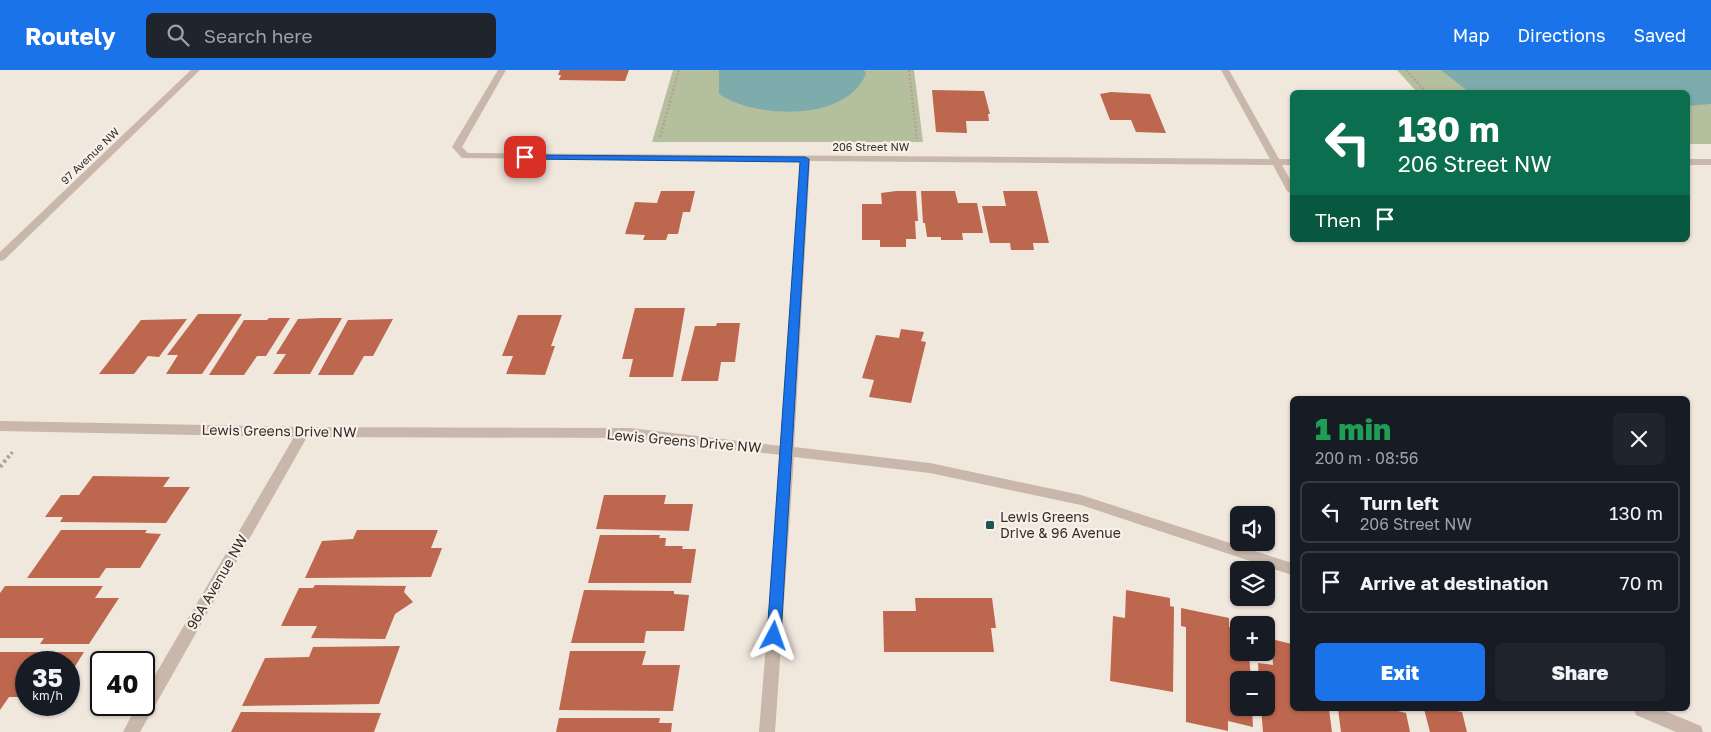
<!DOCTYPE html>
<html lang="en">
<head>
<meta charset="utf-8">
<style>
  :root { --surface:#171b24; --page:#20242c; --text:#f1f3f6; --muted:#9ea1a6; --line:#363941; --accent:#1a73e8 }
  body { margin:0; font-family:"Golos Text",sans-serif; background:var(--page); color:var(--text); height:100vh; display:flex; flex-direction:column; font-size:19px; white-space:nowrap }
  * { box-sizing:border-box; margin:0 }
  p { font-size:16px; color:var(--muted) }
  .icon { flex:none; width:28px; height:28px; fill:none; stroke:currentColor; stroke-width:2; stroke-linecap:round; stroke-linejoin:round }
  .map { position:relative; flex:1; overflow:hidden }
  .panel { position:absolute; left:1290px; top:326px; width:400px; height:315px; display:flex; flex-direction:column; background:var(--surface); border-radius:8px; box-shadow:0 1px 4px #0004 }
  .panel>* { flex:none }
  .top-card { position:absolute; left:1290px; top:20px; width:400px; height:152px; border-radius:8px; box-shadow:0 1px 4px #0004; background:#0b6e4f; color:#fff; overflow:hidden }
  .buttons { position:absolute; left:1230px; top:436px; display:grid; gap:10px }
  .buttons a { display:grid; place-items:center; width:45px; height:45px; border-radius:8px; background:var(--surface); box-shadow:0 1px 4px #0004; font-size:25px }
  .speed { position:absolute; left:15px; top:581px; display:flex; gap:10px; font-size:25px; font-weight:700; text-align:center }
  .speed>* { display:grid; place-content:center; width:65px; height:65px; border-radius:50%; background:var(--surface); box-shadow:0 1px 4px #0004; line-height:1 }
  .speed small { font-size:12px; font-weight:400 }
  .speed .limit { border:2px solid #111; border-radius:8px; background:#fff; color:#111 }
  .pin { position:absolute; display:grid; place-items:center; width:42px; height:42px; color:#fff; margin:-21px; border-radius:10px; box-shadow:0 2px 8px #0006 }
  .me { position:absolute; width:55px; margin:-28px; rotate:4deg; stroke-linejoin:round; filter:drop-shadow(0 0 4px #0008) }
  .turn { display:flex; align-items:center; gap:18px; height:105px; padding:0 25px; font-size:22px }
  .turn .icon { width:65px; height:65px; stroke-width:2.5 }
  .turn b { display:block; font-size:35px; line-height:42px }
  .then { display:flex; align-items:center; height:48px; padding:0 25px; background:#0003; gap:10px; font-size:19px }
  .round { display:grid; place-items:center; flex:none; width:52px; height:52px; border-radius:8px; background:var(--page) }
  .overview { display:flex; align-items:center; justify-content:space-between; height:85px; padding:0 25px }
  h1 { font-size:30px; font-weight:800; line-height:38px; color:#1e9e55 }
  .button { display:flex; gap:10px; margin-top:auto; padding:10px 25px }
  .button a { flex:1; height:58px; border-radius:8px; background:var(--accent); color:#fff; font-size:20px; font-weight:800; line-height:58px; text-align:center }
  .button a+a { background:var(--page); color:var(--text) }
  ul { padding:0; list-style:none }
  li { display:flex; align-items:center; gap:15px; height:62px; margin:0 10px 8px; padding:0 15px; border:2px solid var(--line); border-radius:8px }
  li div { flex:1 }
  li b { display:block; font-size:19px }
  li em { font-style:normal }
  header { display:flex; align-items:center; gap:30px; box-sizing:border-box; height:70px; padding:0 25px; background:var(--accent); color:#fff }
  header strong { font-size:24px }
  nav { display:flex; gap:28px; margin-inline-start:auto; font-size:18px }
  .search { width:350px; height:45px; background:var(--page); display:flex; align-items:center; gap:12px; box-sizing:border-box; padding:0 18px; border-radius:8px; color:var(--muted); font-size:19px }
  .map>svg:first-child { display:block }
  .green { fill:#b4bf9e }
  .water { fill:#7eabac }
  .building { fill:#bd674e }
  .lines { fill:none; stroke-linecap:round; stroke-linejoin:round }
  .path-far2 { stroke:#b4a194; stroke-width:2.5; stroke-dasharray:2 2; stroke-linecap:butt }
  .path-far1 { stroke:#b4a194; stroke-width:3; stroke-dasharray:2.5 2.5; stroke-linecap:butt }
  .path { stroke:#b4a194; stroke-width:4; stroke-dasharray:3 3; stroke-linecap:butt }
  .minor { fill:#c8b7aa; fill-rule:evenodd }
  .route { fill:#1a73e8; stroke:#114b97 }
  .poi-dot { fill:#215254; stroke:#f8f1e9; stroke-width:2 }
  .labels { text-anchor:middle; stroke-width:4.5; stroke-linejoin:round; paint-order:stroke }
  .far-street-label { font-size:11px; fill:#362d29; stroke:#f8f1e9 }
  .street-label { font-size:14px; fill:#362d29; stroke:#f8f1e9 }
  .poi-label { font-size:14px; fill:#362d29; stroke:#f8f1e9; text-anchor:start }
</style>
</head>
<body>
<header>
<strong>Routely</strong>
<div class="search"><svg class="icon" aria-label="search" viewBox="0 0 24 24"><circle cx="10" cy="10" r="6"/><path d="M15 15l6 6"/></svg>Search here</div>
<nav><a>Map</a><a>Directions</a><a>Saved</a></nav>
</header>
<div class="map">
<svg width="1711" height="662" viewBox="0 0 1711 662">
  <rect width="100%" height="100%" fill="#f0e7dd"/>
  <path class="green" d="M673 0H914L923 72H652Z
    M1397 0H1711V74H1688V22H1417Z"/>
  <path class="water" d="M719 0H864L866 4C846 52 756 49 719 24Z
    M1441 0H1711V34L1688 36V22H1469Z"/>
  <path class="building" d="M560 0H629L625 11 559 10 561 5H558Z
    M932 20 984 21 990 44H988L989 51H966L967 63 936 62Z
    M1111 22 1150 24 1166 63 1136 62 1131 50H1110L1100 24Z
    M661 121H695L690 142H683L678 164H668L666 170H643L645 165 625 164 635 132 657 133Z
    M896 121H916L918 151H915L916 169H906V177H880V170H862V134H882L881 123Z
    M921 121H955L958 133H977L983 163H962L963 170H941V167H927L925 153H923Z
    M1003 121H1037L1049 173H1033L1034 180H1011L1010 173H990L982 136H1006Z
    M635 238H685L673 307H629L633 289H622Z
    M198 244H242L202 304H166L178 285H167Z
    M518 245H562L551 276H555L545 305 506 304 513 286H502Z
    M269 248H290L266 286H257L244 305H209L244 250H267Z
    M321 248H342L310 304H273L286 284H276L298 249Z
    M187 249 159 287 148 286 134 304H99L141 250Z
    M393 249 373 286H364L353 305H318L348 250Z
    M717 253H740L735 292H721L718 311H681L695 256H716Z
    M901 259 924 262 921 271 926 272 911 333 869 327 874 310 862 308 876 265 899 268Z
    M93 406 170 407 163 417H190L166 453 60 452 63 447H45L61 425H79Z
    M604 425H666L664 434H693L689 461 596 459Z
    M61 460H147L145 463 161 464 140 498H106L99 508H27Z
    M357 460H438L431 478H442L431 507 305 508 322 471 353 469Z
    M600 465H660L659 468H666L665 476H683L682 479H696L691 513H588Z
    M315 515 406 516 404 522 413 532 395 544 385 569 311 568 317 556H281L299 518H313Z
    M5 516H103L95 528H119L89 574H40L44 568H0V523Z
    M584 520 674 521V524L689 525 684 561H646L644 573H571Z
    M1126 520 1170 528V536L1174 537 1173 622 1110 611 1113 546 1125 548Z
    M915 528H992L996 558H991L994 582H884L883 541H916Z
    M1181 538 1229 548V557L1232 558 1233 580 1249 583 1251 610H1239V638H1252L1253 657 1228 651V661L1186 652V557L1181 556Z
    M1271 569 1292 574V639H1329L1332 662H1263L1261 638H1266V610H1259L1258 593 1273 595Z
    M400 576 379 634 242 636 265 588 309 587 313 577Z
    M570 581H646L642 595H680L673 641 559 640Z
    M0 582H84L69 606V592H26V627H9L0 640Z
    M1338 639H1390L1406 643 1410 662H1341Z
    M1424 639H1446L1462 642 1467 662H1430Z
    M241 642 381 643 374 662H231Z
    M559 648H660L659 653H672L671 662H556Z"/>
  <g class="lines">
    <path class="path-far2" d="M909 0 917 69
      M1406 0 1426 22
      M660 67 679 0"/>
    <path class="path-far1" d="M8 388 14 380"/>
    <path class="path" d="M0 397 9 386"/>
    <path class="minor" d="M191 0H200L4 190 0 191V182Z
      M498 0H506L462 77 468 83 1270 89 1221 0H1229L1279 89H1292V95H1282L1292 113V124L1287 121 1273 95 810 91 794 377 930 393 1081 425 1292 493V505L1081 435 930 403 794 387 775 662H759L781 385 631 368 307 367 140 662H123L137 635H144V624L294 367 0 361V351L303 357 631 358 781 376 800 91 462 88 452 77Z
      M1688 89H1711V95H1688Z
      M1634 639H1660L1701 656 1703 662H1676L1636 645Z"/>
  </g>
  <path class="route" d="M522 85 805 87 809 89 781 566 779 571 774 573 769 571 767 566 800 92 525 89H522Z"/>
  <rect class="poi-dot" x="985" y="450" width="10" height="10" rx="2.5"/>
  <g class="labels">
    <g class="far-street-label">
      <text x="871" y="81">206 Street NW</text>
      <text transform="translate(90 86) rotate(-44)" y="4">97 Avenue NW</text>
    </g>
    <g class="street-label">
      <text transform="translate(279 361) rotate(1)" y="5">Lewis Greens Drive NW</text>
      <text transform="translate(684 371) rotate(5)" y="5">Lewis Greens Drive NW</text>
      <text transform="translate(217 512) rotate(-60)" y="5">96A Avenue NW</text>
    </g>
    <g class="poi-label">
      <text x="1000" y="452">Lewis Greens<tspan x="1000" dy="16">Drive &amp; 96 Avenue</tspan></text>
    </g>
  </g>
</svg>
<div class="buttons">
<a><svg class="icon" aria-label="sound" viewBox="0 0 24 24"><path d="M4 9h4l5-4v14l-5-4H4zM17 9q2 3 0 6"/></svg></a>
<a><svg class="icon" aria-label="layers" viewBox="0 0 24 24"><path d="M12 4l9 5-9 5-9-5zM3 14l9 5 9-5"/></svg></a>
<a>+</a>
<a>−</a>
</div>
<div class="speed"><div>35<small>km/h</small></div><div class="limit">40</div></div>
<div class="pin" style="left:525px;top:87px;background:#d93025"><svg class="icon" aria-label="arrive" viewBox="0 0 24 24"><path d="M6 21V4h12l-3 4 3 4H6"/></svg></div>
<svg class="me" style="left:774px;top:566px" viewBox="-20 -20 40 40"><path d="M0-17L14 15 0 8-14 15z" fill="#1a73e8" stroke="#fff" stroke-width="4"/></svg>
<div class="top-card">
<div class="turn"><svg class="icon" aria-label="left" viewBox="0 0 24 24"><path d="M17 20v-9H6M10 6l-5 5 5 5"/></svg><div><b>130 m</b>206 Street NW</div></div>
<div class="then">Then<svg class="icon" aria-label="arrive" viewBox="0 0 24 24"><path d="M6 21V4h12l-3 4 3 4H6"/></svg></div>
</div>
<section class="panel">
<div class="overview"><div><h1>1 min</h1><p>200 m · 08:56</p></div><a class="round"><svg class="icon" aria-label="close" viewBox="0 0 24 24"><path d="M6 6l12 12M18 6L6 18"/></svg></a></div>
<ul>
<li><svg class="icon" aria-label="left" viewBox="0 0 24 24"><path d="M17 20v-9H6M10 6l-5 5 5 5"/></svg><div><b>Turn left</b><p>206 Street NW</p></div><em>130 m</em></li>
<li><svg class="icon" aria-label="arrive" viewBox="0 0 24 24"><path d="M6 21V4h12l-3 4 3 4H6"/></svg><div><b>Arrive at destination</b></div><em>70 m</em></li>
</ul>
<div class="button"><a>Exit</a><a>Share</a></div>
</section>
</div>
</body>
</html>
